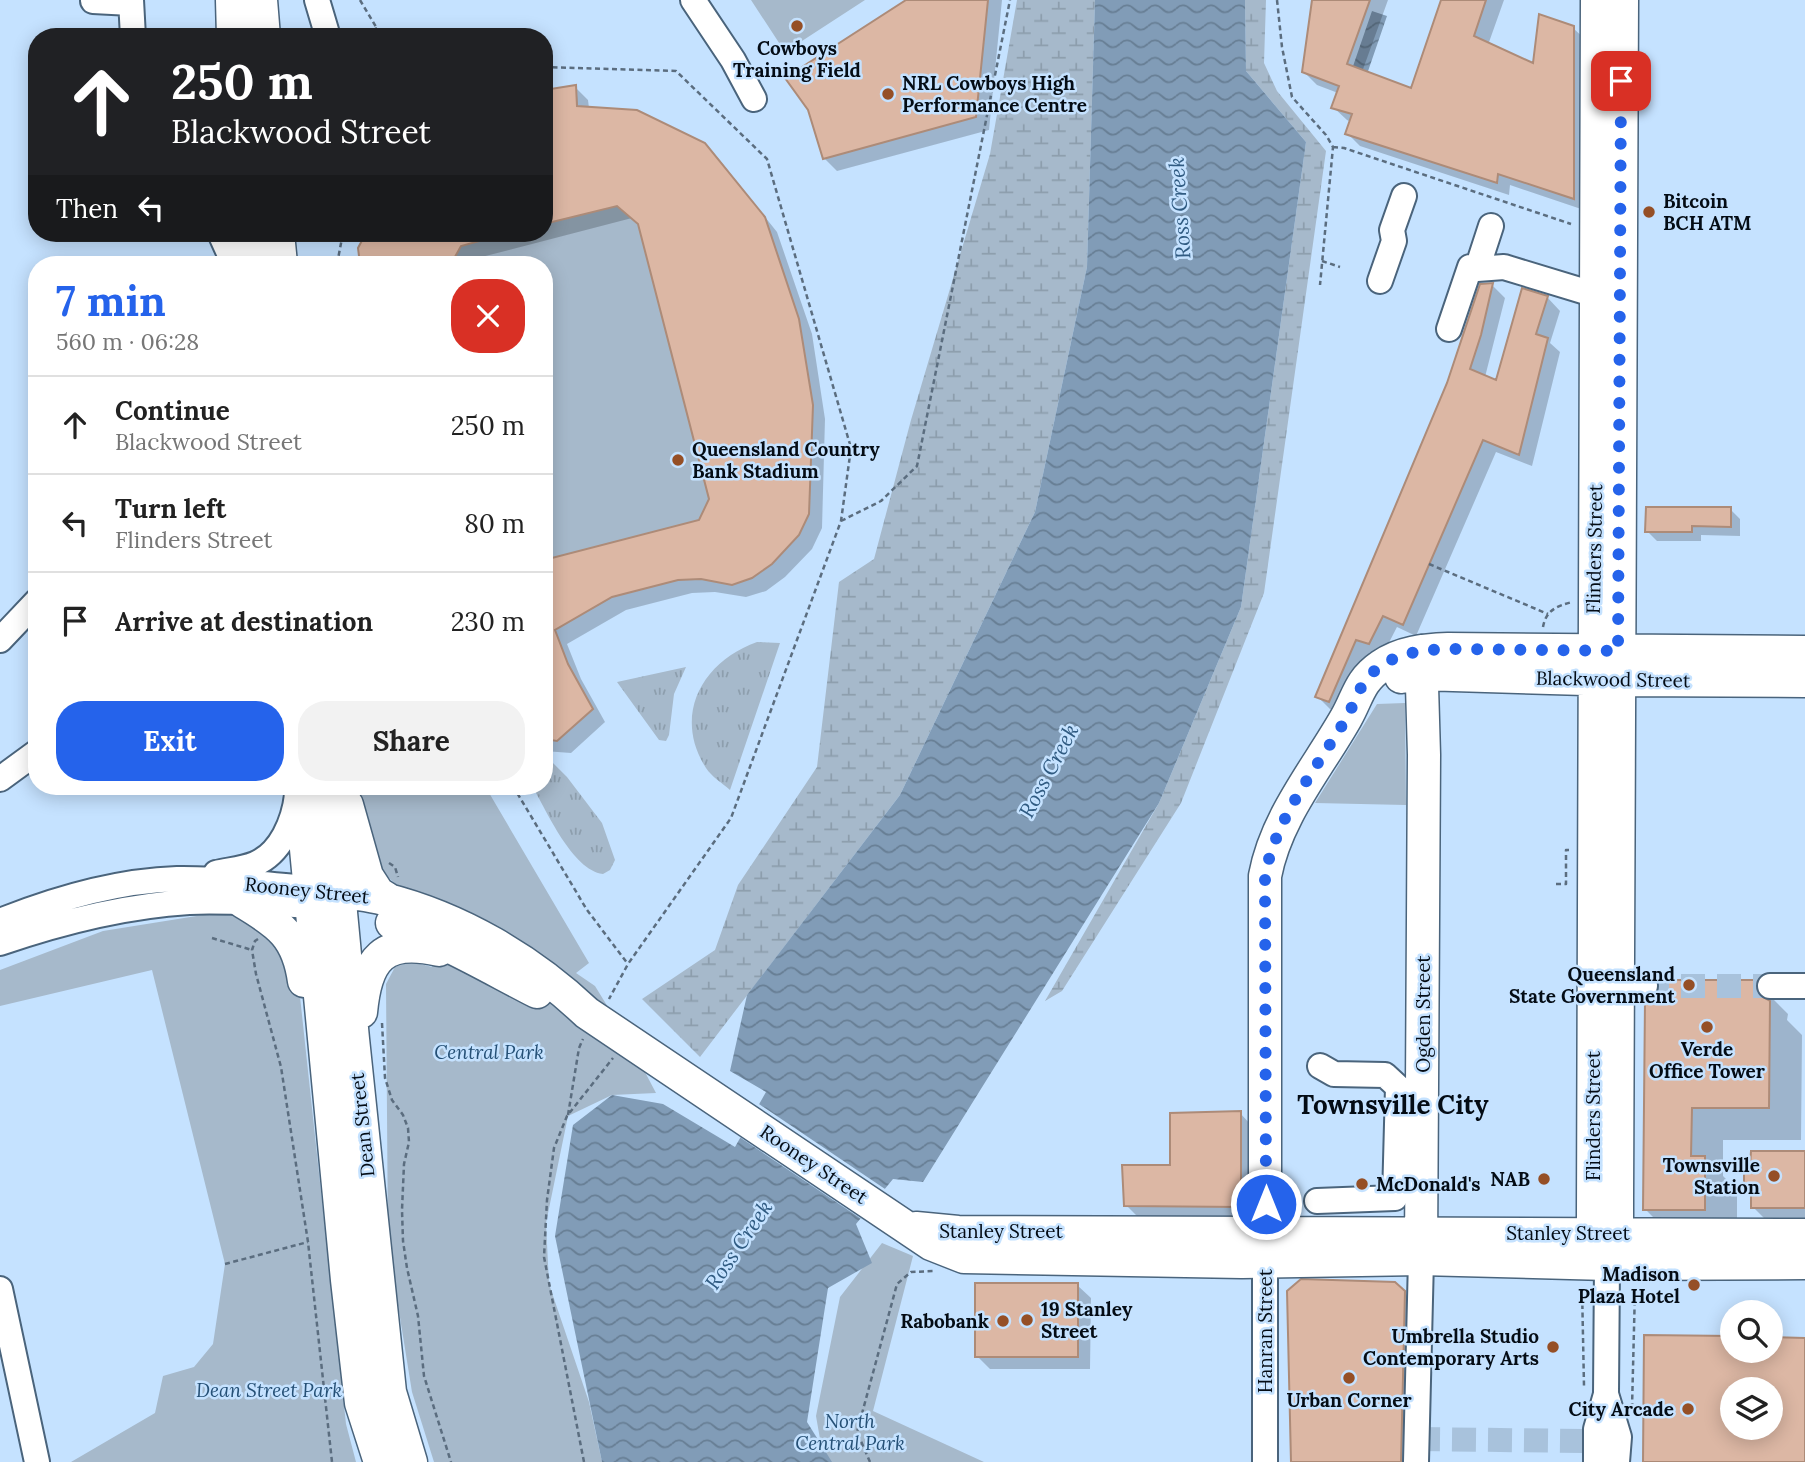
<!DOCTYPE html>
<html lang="en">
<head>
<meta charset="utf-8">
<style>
  :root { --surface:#fff; --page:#f2f2f2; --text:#222; --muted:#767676; --line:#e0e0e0; --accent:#2563eb }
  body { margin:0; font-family:Lora,serif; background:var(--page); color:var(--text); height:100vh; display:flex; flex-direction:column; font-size:26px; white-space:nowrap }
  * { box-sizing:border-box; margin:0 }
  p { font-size:23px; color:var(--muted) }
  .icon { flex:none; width:38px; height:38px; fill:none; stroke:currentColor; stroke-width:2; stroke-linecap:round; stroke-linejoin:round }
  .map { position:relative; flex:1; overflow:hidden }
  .details { position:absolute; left:28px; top:256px; width:525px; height:539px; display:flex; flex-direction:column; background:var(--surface); border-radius:28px; box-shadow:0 4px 18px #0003 }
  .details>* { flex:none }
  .hud { position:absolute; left:28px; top:28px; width:525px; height:214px; border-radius:28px; box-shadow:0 4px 18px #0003; background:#202124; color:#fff; overflow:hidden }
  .buttons { position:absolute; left:1720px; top:1300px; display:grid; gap:14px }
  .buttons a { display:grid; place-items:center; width:63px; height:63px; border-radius:50%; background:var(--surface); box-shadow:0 4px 18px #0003; font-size:35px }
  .pin { position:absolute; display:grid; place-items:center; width:60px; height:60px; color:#fff; margin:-30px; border-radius:14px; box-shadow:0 4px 10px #0006 }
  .me { position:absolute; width:77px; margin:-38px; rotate:0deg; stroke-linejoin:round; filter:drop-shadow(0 0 5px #0008) }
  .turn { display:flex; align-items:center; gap:24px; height:147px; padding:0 28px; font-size:32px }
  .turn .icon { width:91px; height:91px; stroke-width:2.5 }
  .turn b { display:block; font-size:49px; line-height:60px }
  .then { display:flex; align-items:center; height:66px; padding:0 28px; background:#0003; gap:14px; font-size:26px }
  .round { display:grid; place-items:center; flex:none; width:74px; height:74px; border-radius:28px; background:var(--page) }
  .headline { display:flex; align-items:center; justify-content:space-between; height:119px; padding:0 28px }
  h1 { font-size:42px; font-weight:700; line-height:52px; color:var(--accent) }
  .action { display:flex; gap:14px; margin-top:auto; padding:14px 28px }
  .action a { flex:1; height:80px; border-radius:28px; background:var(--accent); color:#fff; font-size:28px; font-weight:700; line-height:80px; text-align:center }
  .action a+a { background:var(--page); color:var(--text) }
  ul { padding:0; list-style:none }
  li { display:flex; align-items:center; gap:21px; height:98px; padding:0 28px; border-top:2px solid var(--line) }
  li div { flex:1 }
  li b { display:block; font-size:26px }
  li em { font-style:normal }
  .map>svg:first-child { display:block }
  .grass { fill:url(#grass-tufts) }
  .wetland { fill:url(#wetland-marsh) }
  .green { fill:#a6b9cb }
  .water { fill:url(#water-waves) }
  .pier { fill:#c5e2ff }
  .shadow { fill:#0003; fill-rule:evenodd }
  .building { fill:#dcb7a4; stroke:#ad8b78; stroke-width:2; fill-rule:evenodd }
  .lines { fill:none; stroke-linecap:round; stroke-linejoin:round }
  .minor-tunnel { stroke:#a8c2dc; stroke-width:24; stroke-dasharray:24 12; stroke-linecap:butt }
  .minor-casing { stroke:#4a647c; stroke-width:28 }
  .major-casing { stroke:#4a647c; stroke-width:35 }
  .path { stroke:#5b6d7f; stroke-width:2.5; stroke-dasharray:5 3.5; stroke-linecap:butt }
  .minor { stroke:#fff; stroke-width:24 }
  .major { stroke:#fff; stroke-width:32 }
  .route { stroke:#2563eb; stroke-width:12; stroke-dasharray:0 21.6 }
  .poi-dot { fill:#954f26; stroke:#c5e2ff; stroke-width:2.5 }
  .labels { text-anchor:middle; stroke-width:5; stroke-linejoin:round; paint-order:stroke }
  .poi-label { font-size:19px; font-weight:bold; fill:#040c15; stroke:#c5e2ff; text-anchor:end }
  .street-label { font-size:19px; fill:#040c15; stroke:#c5e2ff }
  .park-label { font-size:19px; font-style:italic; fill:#255076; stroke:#c5e2ff }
  .water-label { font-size:21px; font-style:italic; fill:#305b82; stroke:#c5e2ff }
  .district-label { font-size:26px; font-weight:bold; fill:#040c15; stroke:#c5e2ff }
</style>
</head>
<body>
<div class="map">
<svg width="1805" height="1462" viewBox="0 0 1805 1462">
  <defs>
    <pattern id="grass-tufts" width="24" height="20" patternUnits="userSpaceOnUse" patternTransform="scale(1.75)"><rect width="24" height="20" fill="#a6b9cb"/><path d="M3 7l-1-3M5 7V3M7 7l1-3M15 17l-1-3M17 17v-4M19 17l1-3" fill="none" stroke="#8d9ead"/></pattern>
    <pattern id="wetland-marsh" width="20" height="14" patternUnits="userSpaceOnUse" patternTransform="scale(1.75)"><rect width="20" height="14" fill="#a6b9cb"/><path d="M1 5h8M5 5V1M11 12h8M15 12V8" fill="none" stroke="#8d9ead"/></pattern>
    <pattern id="water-waves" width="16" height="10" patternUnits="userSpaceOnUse" patternTransform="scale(1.75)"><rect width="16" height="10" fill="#819cb7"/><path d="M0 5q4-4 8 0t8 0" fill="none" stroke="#677e94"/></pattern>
  </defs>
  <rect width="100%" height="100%" fill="#c5e2ff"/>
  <path class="grass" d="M757 642 780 643 730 790C722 783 711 776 706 768 672 715 703 661 757 642Z
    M686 667 674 694 669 735 666 741 659 740 617 682Z
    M544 754 567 777 602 823 615 860 610 870 603 874C572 870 547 811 532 786H544Z"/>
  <path class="wetland" d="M1017 0H1095L1087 267 1035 512 900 795 700 1057 642 999 715 950 738 885 817 767 839 582 874 559 911 420 990 154Z
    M1245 0H1266L1264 63 1277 91 1326 151 1264 593 1181 803 1062 991 1045 1001 1159 803 1241 607 1306 142 1246 71Z"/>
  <path class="green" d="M751 0H865L785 52Z
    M576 85 578 106 637 110 705 143 765 217 799 319 813 405 809 514 799 535 772 564 752 578 732 585 701 579 678 580 613 597 555 630 568 664 593 709 557 741 544 739V264H360L358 248 366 233H544V90Z
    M1405 703 1406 805 1315 803 1377 704Z
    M358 786H485L589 963 576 973 595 986 627 1038 656 1093 612 1095 568 1116 546 1223 549 1284 589 1402 602 1462H434L412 1392 388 1243 386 984 395 967C409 961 418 963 432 967L451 913C435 905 416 899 402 889 366 863 363 825 358 786Z
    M209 914 241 916 260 924 298 978 346 1424 356 1462H71L155 1413 163 1376 194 1367 213 1344 225 1264 152 970 0 1006V970L103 931Z
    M882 1243 913 1256 873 1411 984 1462H824L816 1416 840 1297Z"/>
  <path class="water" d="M1095 0H1245L1246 71 1306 142 1241 607 1159 803 923 1182 893 1179 856 1224 872 1263 828 1288 807 1422 832 1462H602L555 1236 573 1125 612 1095 663 1104 735 1147 766 1092 730 1071 747 995 900 795 1035 512 1087 267Z
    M1372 11 1387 16 1366 77 1351 72Z"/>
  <path class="pier" d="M756 1102 888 1191 863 1220 738 1136Z"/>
  <path class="shadow" d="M909 0H1002L989 130 837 171 824 158Z
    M1314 0H1388L1362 72 1412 91 1443 0H1504L1488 45 1535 65 1573 28 1587 41V211L1510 185 1509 195 1360 146 1347 133 1351 122 1347 120 1333 107 1338 93 1317 85 1304 72Z
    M575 87 588 100 589 108 704 144 718 158 777 232 812 334 825 419 822 528 812 549 785 577 766 591 746 597 715 592 692 593 626 610 567 644 581 679 605 722 571 753 544 751V562L700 522 711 499 640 225 632 218 474 259 471 264H361L360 248 368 233H544V92Z
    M1492 285 1505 298 1485 377 1497 382 1547 297 1560 311 1550 343 1560 352 1532 466 1496 452 1416 636 1397 627 1382 656 1370 652 1342 714 1330 709 1317 696Z
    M1730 509 1740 519V536L1701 535V541H1657L1647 531Z
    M1756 982 1788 1014 1787 1020 1802 1035 1801 1140H1723V1176L1737 1190V1241L1678 1242 1645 1209 1647 1002Z
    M1240 1113 1252 1126V1219L1139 1218 1126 1205Z
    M1805 1152V1220H1766L1753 1207V1191L1745 1184Z
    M1395 1284 1418 1306 1414 1462H1293Z
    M1077 1285 1091 1298 1090 1369H990L977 1356Z
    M1645 1336 1732 1338V1351H1771V1339L1805 1340V1462H1645ZM1732 1390H1771V1428H1732Z"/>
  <path class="building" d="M906 0H988L976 117 823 159 808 110 785 78Z
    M1312 0H1370L1347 64 1411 88 1441 0H1486L1474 36 1533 63 1539 14 1574 26V199L1498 174 1497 183 1345 134 1352 114 1331 108 1339 86 1302 72Z
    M576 85 577 106 637 110 705 143 765 217 799 319 813 405 809 514 799 535 772 564 752 578 732 585 701 579 678 580 612 597 555 630 568 664 593 709 557 741 544 739V560L699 520 709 499 638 224 617 206 544 224V90Z
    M366 233H494V237L461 246 451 264H360L358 248Z
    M1493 283 1481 335 1470 369 1496 380 1522 288 1548 296 1536 334 1548 338 1519 455 1483 440 1403 625 1383 616 1369 644 1356 640 1329 702 1315 697 1447 383 1480 284Z
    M1646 507H1731V527L1692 526V532H1645Z
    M1658 980H1757L1755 987 1758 994 1770 1001 1769 1108H1692L1691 1156H1705V1210H1643L1645 1001 1652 999 1657 994 1660 987Z
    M1241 1111V1207L1124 1206 1122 1165H1170V1113Z
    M1751 1151H1805V1208H1751V1185L1744 1184V1167H1750Z
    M1301 1279 1395 1282 1405 1291 1401 1462H1291L1287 1291Z
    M975 1283H1078V1357H975Z
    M1644 1335 1732 1336V1351H1771V1337L1805 1338V1462H1643ZM1732 1390H1771V1428H1732Z"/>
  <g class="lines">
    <path class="minor-tunnel" d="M1645 986H1770
      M1416 1439 1584 1441"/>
    <defs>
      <path id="minor" d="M131 0 133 37
        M317 0 328 37
        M693 0 733 60 754 99
        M93 1 131 3
        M220 233 234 264
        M1477 269 1491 226
        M1380 281 1394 241 1392 230 1404 196
        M1449 329 1470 267 1477 269 1504 267 1596 295
        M0 640 37 601
        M0 779 37 752
        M216 873C229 870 243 869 255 864 281 853 294 821 297 795
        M0 921C55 899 117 881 177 879 218 878 268 885 310 888
        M0 943C61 922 124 906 189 902 230 900 271 904 312 906
        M1618 986H1645
        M1770 986H1805
        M1317 1201 1395 1198 1398 1087 1385 1075 1334 1074 1320 1066
        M0 1289 37 1462
        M1606 1394 1619 1437 1617 1462
        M1265 1462V1262
        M1416 1462 1421 1259
        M1596 1462V1429L1606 1394 1607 1264"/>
      <path id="major" d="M232 0 233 37
        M261 0 264 37
        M1597 0 1593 1213V1233L1607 1264
        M247 233 250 264
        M278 233 281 264
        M1421 651 1424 755 1421 1251
        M1401 677 1421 674 1619 680 1805 681
        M300 786 347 1280 361 1403 380 1462
        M329 786 353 1039 390 1392 411 1462
        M347 805 367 876 378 893 389 900
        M310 888C335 891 360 893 384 899 460 918 531 960 587 1013L931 1244 964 1257 1242 1262 1421 1259 1607 1264 1805 1263
        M243 902C280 924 298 937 304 981
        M392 923C442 939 490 968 537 992
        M361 1012C366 959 383 937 439 950
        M916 1228 958 1232 1805 1235
        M1265 1262V876C1276 817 1317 769 1346 718 1358 697 1359 681 1381 666 1401 652 1424 650 1448 649L1805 652
        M1607 1264 1617 1234V1199L1622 0"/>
    </defs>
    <use href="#minor" class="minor-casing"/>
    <use href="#major" class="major-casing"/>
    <path class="path" d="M360 0 382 37
      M1277 0 1282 47 1292 97 1326 135 1333 147 1320 285
      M360 37 377 28
      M544 67 676 71 767 159 851 448 841 521 731 818 628 964 609 999
      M1333 147 1344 148 1571 224
      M1322 261 1340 267
      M337 264 343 233
      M841 521 881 501 917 466 1010 0
      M1429 564 1548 614
      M1543 627C1546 610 1557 606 1572 602
      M513 786 587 910 628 964
      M389 863 395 867 398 877
      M1556 884H1566V850H1569
      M212 938 252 950
      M258 939 255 941 252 950 256 974 281 1067 308 1242 332 1462
      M382 1023 385 1078 392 1100 403 1115 408 1128 409 1142 404 1164 402 1210 403 1241 407 1268 418 1316 424 1376 451 1462
      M568 1115 579 1048 583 1039
      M225 1264 308 1242
      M1582 1287 1584 1386
      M1632 1408 1635 1289
      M584 1462 544 1257 547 1200 554 1148 567 1116 613 1058
      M870 1462 857 1432 897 1284 911 1272 935 1271"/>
    <use href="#minor" class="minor"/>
    <use href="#major" class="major"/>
  </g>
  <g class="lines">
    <path class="route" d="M1266 1204 1265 876C1276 817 1316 769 1346 719 1358 697 1359 681 1381 666 1401 652 1424 650 1448 649L1618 651 1621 81"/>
  </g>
  <g class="poi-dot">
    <circle cx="797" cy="26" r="7"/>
    <circle cx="888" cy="94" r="7"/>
    <circle cx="1649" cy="212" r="7"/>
    <circle cx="678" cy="460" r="7"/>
    <circle cx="1689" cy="985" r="7"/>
    <circle cx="1707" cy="1027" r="7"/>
    <circle cx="1774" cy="1176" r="7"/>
    <circle cx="1544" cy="1179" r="7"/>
    <circle cx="1362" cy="1184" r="7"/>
    <circle cx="1694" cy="1285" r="7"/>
    <circle cx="1027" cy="1320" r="7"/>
    <circle cx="1003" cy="1321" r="7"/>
    <circle cx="1553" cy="1347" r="7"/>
    <circle cx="1349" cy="1378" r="7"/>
    <circle cx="1688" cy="1409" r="7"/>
  </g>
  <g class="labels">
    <g class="poi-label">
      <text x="797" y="55" text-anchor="middle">Cowboys<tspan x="797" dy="22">Training Field</tspan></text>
      <text x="902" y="90" text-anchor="start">NRL Cowboys High<tspan x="902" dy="22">Performance Centre</tspan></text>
      <text x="1663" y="208" text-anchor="start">Bitcoin<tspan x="1663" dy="22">BCH ATM</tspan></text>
      <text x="692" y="456" text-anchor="start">Queensland Country<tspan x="692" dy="22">Bank Stadium</tspan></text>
      <text x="1675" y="981">Queensland<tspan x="1675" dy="22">State Government</tspan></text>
      <text x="1707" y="1056" text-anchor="middle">Verde<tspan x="1707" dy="22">Office Tower</tspan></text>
      <text x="1760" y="1172">Townsville<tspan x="1760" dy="22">Station</tspan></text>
      <text x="1530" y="1186">NAB</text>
      <text x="1376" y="1191" text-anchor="start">McDonald's</text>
      <text x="1680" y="1281">Madison<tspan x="1680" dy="22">Plaza Hotel</tspan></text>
      <text x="1041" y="1316" text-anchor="start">19 Stanley<tspan x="1041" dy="22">Street</tspan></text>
      <text x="989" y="1328">Rabobank</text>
      <text x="1539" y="1343">Umbrella Studio<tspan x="1539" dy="22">Contemporary Arts</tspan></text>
      <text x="1349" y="1407" text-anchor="middle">Urban Corner</text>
      <text x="1674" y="1416">City Arcade</text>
    </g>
    <g class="street-label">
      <text transform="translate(1594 549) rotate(-89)" y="7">Flinders Street</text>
      <text transform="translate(1613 679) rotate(1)" y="7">Blackwood Street</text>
      <text transform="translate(307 890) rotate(6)" y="7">Rooney Street</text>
      <text transform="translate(1423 1014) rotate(-90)" y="7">Ogden Street</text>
      <text transform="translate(1593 1116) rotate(-90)" y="7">Flinders Street</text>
      <text transform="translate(362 1125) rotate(-96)" y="7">Dean Street</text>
      <text transform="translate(814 1164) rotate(34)" y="7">Rooney Street</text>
      <text x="1001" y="1238">Stanley Street</text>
      <text x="1568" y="1240">Stanley Street</text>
      <text transform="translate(1265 1331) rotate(-90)" y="7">Hanran Street</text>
    </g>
    <g class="park-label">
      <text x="489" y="1059">Central Park</text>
      <text x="269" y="1397">Dean Street Park</text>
      <text x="850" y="1428">North<tspan x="850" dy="22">Central Park</tspan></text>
    </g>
    <g class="water-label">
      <text transform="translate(1180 208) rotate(-94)" y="7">Ross Creek</text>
      <text transform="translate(1049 771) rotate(-62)" y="7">Ross Creek</text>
      <text transform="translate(739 1245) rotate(-56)" y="7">Ross Creek</text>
    </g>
    <g class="district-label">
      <text x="1393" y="1114">Townsville City</text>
    </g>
  </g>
</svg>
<div class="buttons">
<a><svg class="icon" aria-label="search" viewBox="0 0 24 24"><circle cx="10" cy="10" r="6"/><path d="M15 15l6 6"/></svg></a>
<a><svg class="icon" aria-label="layers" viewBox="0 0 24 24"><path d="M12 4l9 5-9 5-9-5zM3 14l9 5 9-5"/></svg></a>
</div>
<div class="pin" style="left:1621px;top:81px;background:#d93025"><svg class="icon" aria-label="arrive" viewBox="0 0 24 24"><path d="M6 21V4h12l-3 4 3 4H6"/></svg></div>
<svg class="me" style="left:1266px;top:1204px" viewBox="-20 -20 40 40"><circle r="17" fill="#2563eb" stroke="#fff" stroke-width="3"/><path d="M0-11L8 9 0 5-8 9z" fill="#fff"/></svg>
<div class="hud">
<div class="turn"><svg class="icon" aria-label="ahead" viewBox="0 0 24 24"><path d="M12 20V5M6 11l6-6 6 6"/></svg><div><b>250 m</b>Blackwood Street</div></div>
<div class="then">Then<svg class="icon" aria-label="left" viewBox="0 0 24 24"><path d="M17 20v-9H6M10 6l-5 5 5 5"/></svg></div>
</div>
<section class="details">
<div class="headline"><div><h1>7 min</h1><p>560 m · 06:28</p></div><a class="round" style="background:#d93025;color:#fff"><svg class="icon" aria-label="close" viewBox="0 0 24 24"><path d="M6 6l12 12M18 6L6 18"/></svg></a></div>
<ul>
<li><svg class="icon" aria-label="ahead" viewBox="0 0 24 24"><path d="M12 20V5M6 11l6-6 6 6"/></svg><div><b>Continue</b><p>Blackwood Street</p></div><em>250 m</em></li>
<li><svg class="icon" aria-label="left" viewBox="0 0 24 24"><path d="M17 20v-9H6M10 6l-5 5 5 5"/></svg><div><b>Turn left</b><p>Flinders Street</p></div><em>80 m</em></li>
<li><svg class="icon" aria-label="arrive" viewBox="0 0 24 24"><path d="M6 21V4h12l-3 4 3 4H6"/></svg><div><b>Arrive at destination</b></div><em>230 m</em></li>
</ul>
<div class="action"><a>Exit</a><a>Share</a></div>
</section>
</div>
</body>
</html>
